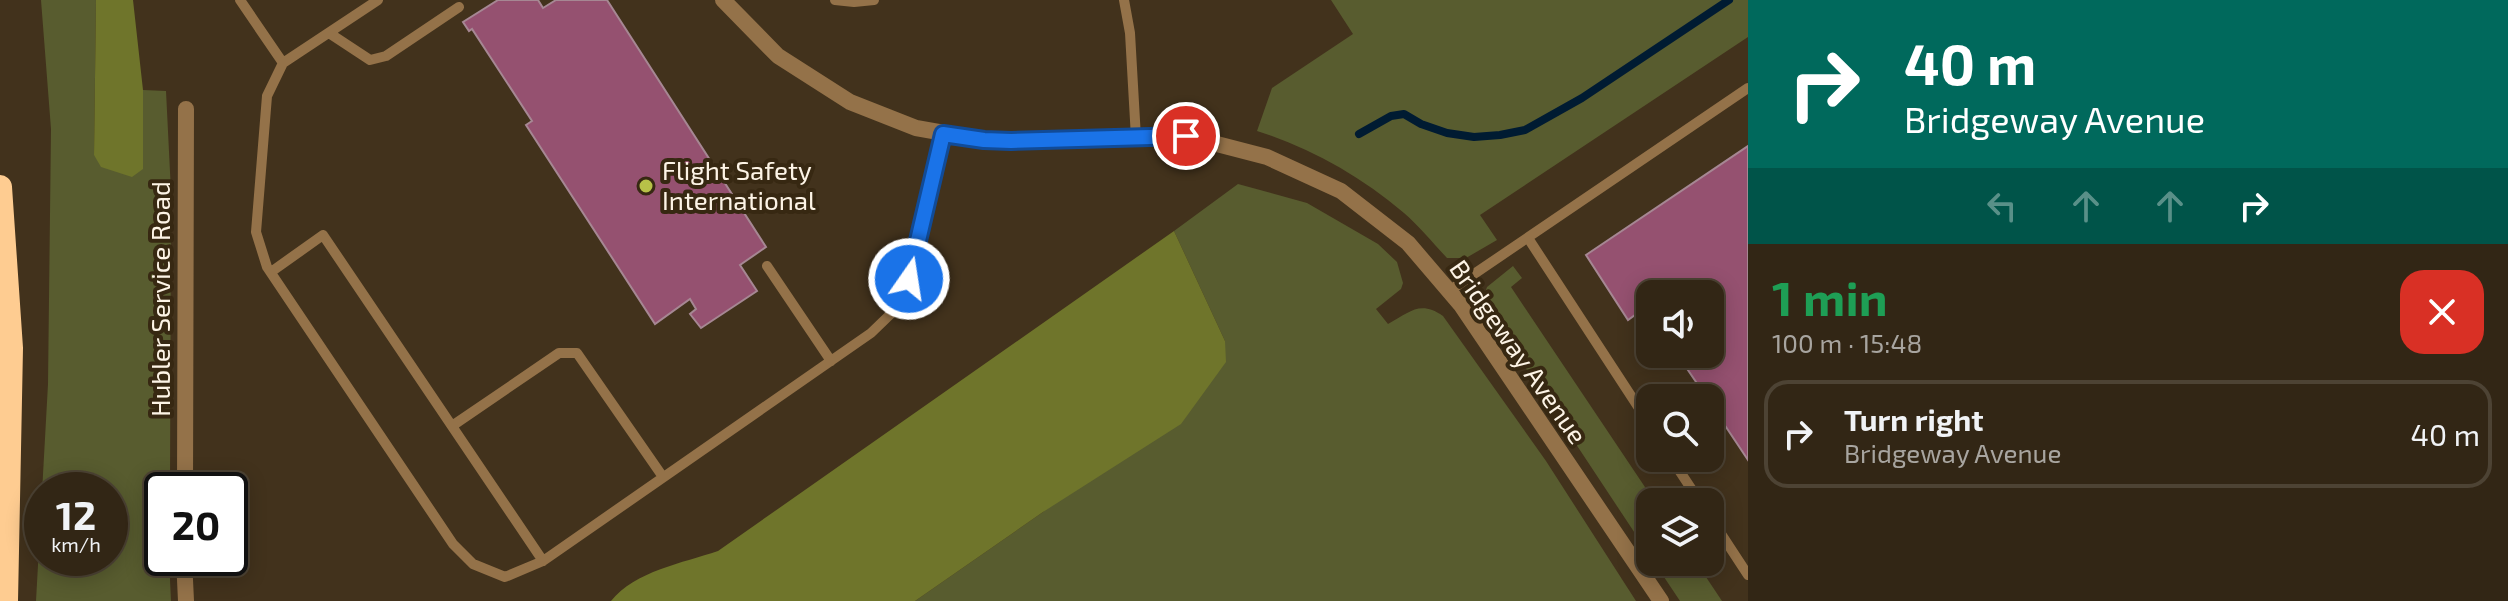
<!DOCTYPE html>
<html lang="en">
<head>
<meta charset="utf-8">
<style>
  :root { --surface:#322615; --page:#3d3222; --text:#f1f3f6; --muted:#a8a5a0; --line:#4d4334 }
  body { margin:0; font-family:"Exo 2",sans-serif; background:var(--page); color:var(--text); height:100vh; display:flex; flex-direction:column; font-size:30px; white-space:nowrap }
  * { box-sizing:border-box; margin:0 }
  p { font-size:26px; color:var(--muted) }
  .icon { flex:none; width:44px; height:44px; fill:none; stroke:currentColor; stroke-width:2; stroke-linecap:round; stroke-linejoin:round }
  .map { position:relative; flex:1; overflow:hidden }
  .details { display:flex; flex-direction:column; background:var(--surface); width:760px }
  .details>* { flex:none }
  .banner { background:#00695c; color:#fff; overflow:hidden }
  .tools { position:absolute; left:1636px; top:280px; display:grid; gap:16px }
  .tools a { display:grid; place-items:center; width:88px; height:88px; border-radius:16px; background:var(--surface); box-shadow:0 4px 20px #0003,0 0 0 2px var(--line); font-size:40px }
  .speed { position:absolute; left:24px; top:472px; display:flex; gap:16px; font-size:40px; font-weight:700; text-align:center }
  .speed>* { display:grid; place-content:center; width:104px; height:104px; border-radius:50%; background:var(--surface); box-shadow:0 4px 20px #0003,0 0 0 2px var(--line); line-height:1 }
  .speed small { font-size:20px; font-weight:400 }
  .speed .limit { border:4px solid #111; border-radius:12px; background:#fff; color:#111 }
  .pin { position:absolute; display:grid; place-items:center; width:68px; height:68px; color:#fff; margin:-34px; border:4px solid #fff; border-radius:50%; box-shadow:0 2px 8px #0007 }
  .me { position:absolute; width:88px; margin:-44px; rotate:13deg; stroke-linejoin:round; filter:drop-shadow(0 0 6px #0008) }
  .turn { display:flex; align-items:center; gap:28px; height:168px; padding:0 24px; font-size:36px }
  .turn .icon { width:104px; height:104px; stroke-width:2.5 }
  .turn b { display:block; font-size:56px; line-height:68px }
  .lanes { display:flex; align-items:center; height:76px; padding:0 24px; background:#0003; justify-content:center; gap:40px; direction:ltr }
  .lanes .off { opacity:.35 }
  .round { display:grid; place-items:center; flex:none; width:84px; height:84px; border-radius:24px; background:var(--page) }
  .headline { display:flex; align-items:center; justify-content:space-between; height:136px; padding:0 24px }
  h1 { font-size:48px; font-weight:700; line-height:60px; color:#1e9e55 }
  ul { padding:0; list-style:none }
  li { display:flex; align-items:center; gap:24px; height:108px; margin:0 16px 12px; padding:0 8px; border:4px solid var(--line); border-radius:24px }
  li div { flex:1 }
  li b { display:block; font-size:30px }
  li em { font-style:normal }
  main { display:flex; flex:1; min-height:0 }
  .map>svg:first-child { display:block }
  .green { fill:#585c2f; fill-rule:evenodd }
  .forest { fill:#6f752b }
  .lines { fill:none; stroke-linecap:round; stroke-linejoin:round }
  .stream { stroke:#001b32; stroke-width:8 }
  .building { fill:#955170; stroke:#a68793; stroke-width:2 }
  .service { stroke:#947249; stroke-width:10 }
  .minor { stroke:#947249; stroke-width:16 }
  .tertiary { stroke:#947249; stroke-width:16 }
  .motorway { stroke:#fecc91; stroke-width:24 }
  .route-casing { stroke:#114b97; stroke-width:20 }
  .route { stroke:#1a73e8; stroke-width:14 }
  .poi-dot { fill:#b7c148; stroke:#372812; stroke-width:3 }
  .labels { text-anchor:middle; stroke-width:8; stroke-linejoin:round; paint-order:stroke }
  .poi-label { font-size:26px; fill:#fdf4e6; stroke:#372812; text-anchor:start }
  .street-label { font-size:26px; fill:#fdf4e6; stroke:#372812 }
</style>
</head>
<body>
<main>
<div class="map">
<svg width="1748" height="601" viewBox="0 0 1748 601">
  <rect width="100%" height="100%" fill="#42321c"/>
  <path class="green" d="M41 0H96L94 155 143 169V90L166 91 171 192 170 490H162V558H169L171 601H36L48 384 51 129ZM42 490H110V558H42Z
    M1331 0H1748V37L1480 215 1497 240 1466 258H1447C1433 243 1419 226 1404 213 1360 176 1311 148 1257 131L1272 88 1353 34Z
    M1238 184 1307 203 1378 244 1397 262 1403 283 1401 289 1376 309 1388 324C1410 312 1420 300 1443 316L1546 461 1636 601H915L1043 512 1225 341 1174 231Z
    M1513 266 1522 278 1511 287 1655 502H1650V556L1482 302 1487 287Z
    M1654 562H1696L1722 601H1680Z"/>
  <path class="forest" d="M96 0H133L143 90V169L132 177 101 167 94 155Z
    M1174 231 1225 341 1226 362 1181 424 1043 512 915 601H611C635 571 683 563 718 551Z"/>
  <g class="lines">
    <path class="stream" d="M1359 134 1391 116 1404 114 1421 124 1447 133 1474 137 1500 135 1525 130 1582 98 1729 0"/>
  </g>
  <path class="building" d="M498 0H538L543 8 556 0H607L766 247 740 265 757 291 701 328 690 314 696 309 690 299 655 324 526 125 532 121 472 29 469 31 463 22Z
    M1748 146V460L1710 403V398H1707L1677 354H1710V294H1650V313L1646 307 1628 320 1586 255Z"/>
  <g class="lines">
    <path class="service" d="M240 0 283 63
      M378 0 283 63 267 96 256 232 267 267 453 544 473 564 505 577 543 561 871 333 900 305 909 279 943 134
      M835 0 854 2 874 0
      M1124 0 1130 33 1136 138
      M329 33 370 60 386 56 459 7
      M1528 238 1650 425
      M767 266 831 361
      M271 272 323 235 543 561
      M1449 291 1748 88
      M452 426 559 353H577L663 477
      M1671 458 1700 502
      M1710 517 1748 575"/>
    <path class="minor" d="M185 490 186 109
      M184 558 186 601"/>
    <path class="tertiary" d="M723 0 778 56 850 102 916 128 984 140 1065 141 1186 136 1267 157 1341 191 1408 243 1461 305 1661 601"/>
    <path class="motorway" d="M0 187 11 348 6 601"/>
  </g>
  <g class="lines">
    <defs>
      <path id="route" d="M909 279 943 134 984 140 1011 141 1186 136"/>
    </defs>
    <use href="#route" class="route-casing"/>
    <use href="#route" class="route"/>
  </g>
  <circle class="poi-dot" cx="646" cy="186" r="8"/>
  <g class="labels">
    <g class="poi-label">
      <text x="662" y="180">Flight Safety<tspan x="662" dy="30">International</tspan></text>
    </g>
    <g class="street-label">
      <text transform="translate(161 299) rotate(-90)" y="9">Hubler Service Road</text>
      <text transform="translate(1518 352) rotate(55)" y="9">Bridgeway Avenue</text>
    </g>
  </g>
</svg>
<div class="tools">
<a><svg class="icon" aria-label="sound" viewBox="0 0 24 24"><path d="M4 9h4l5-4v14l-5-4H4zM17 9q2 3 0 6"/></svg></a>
<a><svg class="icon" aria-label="search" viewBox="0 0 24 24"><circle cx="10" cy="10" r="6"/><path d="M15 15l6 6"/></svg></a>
<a><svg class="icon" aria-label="layers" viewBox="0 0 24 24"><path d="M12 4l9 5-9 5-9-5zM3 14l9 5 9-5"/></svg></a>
</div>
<div class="speed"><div>12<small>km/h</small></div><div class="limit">20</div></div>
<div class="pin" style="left:1186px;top:136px;background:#d93025"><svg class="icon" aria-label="arrive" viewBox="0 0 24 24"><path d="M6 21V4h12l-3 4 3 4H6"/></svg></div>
<svg class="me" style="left:909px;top:279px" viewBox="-20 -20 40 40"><circle r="17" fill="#1a73e8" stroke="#fff" stroke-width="3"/><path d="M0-11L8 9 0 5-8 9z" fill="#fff"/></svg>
</div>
<section class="details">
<div class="banner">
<div class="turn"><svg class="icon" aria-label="right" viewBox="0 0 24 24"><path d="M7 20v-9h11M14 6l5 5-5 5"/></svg><div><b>40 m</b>Bridgeway Avenue</div></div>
<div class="lanes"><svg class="icon off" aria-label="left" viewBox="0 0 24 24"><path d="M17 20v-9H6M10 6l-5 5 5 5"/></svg><svg class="icon off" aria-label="ahead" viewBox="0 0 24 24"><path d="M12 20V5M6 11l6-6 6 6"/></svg><svg class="icon off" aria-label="ahead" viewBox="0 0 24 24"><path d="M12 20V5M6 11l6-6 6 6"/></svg><svg class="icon" aria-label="right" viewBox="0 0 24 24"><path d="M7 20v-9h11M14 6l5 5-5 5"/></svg></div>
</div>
<div class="headline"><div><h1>1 min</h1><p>100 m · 15:48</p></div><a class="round" style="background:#d93025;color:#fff"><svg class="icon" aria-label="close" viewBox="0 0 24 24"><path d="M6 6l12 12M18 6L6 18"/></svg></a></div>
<ul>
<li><svg class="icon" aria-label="right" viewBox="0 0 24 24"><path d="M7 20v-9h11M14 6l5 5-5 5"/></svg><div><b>Turn right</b><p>Bridgeway Avenue</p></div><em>40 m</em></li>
</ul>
</section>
</main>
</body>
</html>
